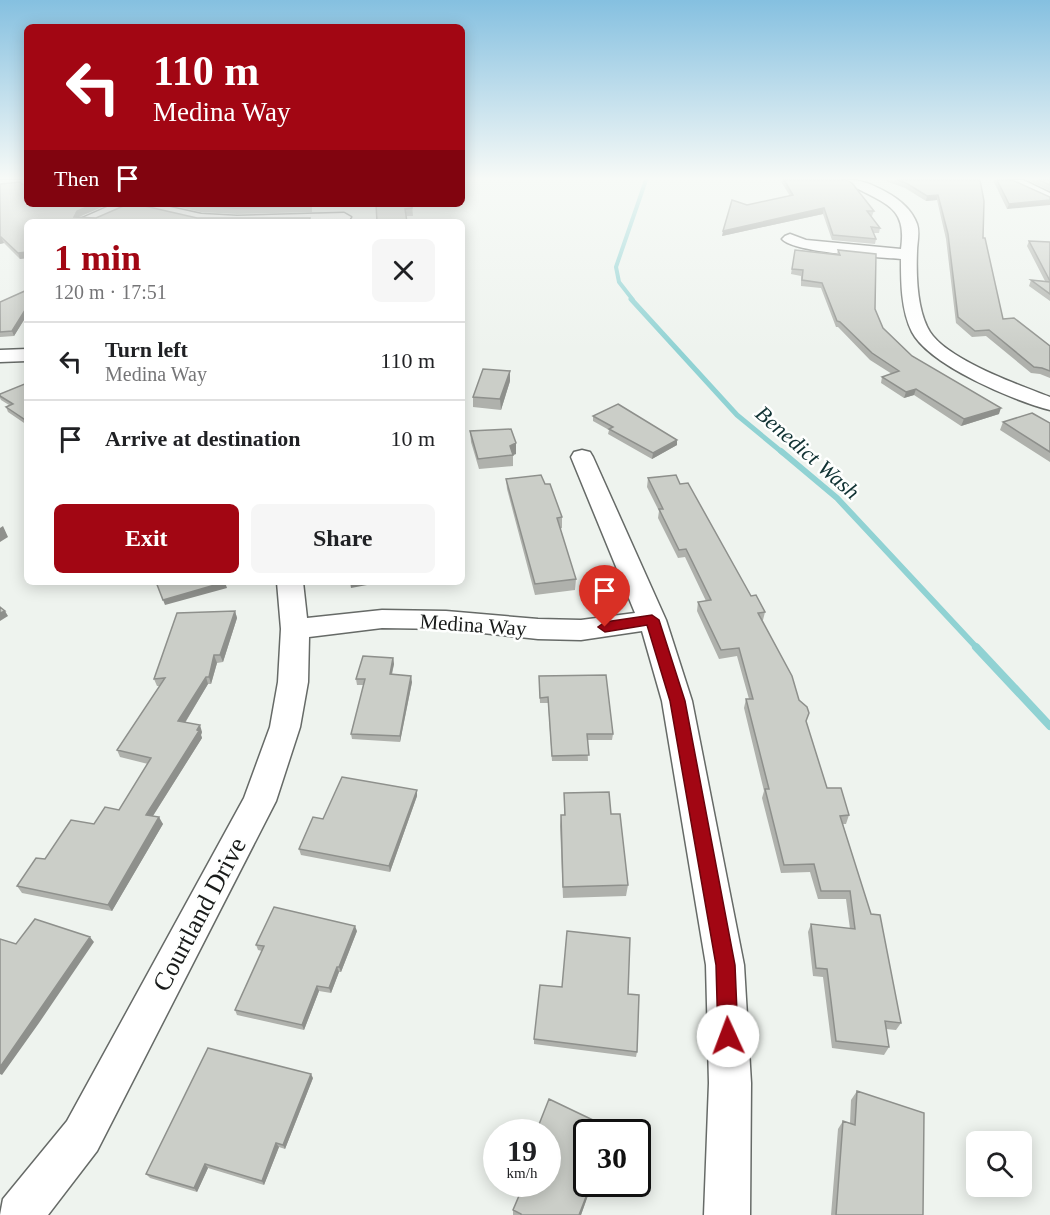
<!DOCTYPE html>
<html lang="en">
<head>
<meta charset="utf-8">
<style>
  :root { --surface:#fff; --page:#f6f6f6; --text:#202124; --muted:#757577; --line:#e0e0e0; --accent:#a20613 }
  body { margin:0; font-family:Georgia,serif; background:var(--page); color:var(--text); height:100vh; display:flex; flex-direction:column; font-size:22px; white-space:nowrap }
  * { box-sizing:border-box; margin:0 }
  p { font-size:20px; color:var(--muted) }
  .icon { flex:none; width:33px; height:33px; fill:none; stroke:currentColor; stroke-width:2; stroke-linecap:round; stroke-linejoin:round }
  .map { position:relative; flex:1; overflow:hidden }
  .side { position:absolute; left:24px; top:219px; width:441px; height:366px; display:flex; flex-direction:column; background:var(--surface); border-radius:9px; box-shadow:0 3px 15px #0003 }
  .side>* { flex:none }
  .top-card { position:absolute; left:24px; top:24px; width:441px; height:183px; border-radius:9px; box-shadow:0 3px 15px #0003; background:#a20613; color:#fff; overflow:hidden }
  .controls { position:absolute; left:966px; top:1131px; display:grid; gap:12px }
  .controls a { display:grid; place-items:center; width:66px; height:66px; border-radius:9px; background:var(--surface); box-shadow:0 3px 15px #0003; font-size:30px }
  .speed { position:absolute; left:483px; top:1119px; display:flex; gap:12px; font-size:30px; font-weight:700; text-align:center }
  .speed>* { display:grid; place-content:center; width:78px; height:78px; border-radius:50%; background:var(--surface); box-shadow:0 3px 15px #0003; line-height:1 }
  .speed small { font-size:15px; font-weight:400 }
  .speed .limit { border:3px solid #111; border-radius:9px; background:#fff; color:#111 }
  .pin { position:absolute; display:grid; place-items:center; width:51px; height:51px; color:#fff; margin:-62px -26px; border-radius:50% 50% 50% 0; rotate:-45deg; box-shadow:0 0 6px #0007 }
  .pin .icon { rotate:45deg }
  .me { position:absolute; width:66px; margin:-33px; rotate:358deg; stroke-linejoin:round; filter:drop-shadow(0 0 4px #0008) }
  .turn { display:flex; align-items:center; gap:21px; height:126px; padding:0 30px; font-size:27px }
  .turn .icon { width:78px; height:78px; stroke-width:2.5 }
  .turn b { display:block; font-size:42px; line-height:51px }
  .then { display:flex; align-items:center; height:57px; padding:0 30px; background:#0003; gap:12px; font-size:22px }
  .round { display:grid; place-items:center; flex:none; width:63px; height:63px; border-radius:9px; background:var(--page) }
  .headline { display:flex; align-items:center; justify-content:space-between; height:102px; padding:0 30px }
  h1 { font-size:36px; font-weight:700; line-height:45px; color:var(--accent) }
  .primary-button { display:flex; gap:12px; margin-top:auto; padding:12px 30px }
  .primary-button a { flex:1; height:69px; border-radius:9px; background:var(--accent); color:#fff; font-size:24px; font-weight:700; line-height:69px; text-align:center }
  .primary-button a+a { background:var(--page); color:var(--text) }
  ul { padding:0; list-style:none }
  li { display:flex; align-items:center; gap:18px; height:78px; padding:0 30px; border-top:2px solid var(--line) }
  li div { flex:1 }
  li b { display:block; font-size:22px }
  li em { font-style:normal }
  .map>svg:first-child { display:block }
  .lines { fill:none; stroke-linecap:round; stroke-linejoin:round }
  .stream-far3 { stroke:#90d2d3; stroke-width:4 }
  .stream-far2 { stroke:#90d2d3; stroke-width:5 }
  .stream-far1 { stroke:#90d2d3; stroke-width:6 }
  .stream { stroke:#90d2d3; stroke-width:8 }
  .minor-casing { stroke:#666a67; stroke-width:3 }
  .minor { fill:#fff; fill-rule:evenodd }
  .wall { fill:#afb1ac }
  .shaded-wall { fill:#8e908c }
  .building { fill:#cbcec8; stroke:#8e908c; stroke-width:1.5 }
  .route { fill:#a20613; stroke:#69040c; stroke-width:1.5 }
  .labels { text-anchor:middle; stroke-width:5; stroke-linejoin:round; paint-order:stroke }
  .street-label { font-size:21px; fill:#191b1a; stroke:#fefffe }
  .water-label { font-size:22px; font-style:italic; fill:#103233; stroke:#fefffe }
  .near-street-label { font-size:26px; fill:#191b1a; stroke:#fefffe }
</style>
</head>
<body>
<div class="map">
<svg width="1050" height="1215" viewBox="0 0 1050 1215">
  <rect width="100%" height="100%" fill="#eef3ee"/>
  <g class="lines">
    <path class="stream-far3" d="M633 300 619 282 616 267 646 180"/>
    <path class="stream-far2" d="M631 299 737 415 783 453"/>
    <path class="stream-far1" d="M781 451 837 498 977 648"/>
    <path class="stream" d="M976 647 1050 726"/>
    <defs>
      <path id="minor" d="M0 180H27V184L0 188Z
        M843 180C860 179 871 184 886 192 899 199 912 210 917 224 920 233 917 243 917 251 916 276 917 311 930 332 948 360 1019 385 1050 397V410C1014 401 929 365 912 332 901 310 901 282 901 259 879 257 794 253 782 239L785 236 790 234 806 240 901 249C906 214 894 207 864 192 857 188 849 186 843 180Z
        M1006 180H1023L1050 193V202Z
        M114 204H156L201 214 237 216 344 213 351 217 349 220 335 222H198L132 206 97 222H78L80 219Z
        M27 349V361L0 362V350Z
        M582 450 590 452 593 457 666 620 692 701 744 965 751 1083 750 1215H704L709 1083 706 965 662 701 642 631 581 640 538 639 446 629 382 628 309 637 308 682 300 727 276 801 97 1151 48 1215H0L3 1199 67 1121 244 798 270 727 278 682 281 629 277 582H303L307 618 382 610 446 611 538 619 581 620 635 613 571 457 574 452Z"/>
    </defs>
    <use href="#minor" class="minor-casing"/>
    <use href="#minor" class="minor"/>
  </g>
  <path class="wall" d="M780 180H847L874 211 872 216H871L880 228 879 233H873L876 239 875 244 832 240 823 214 722 236 747 205 790 196Z
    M883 180H980L983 238 1003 319 1050 346V378L1040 374 1031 373 986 336 972 337 956 323 946 239 937 200 926 201 905 188Z
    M993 180H1012L1050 197 1007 209Z
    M1028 180H1050V191Z
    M0 184H22L79 217 96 218H310V222H27V258L20 259 4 243 0 244Z
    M166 204H320V206L312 207V212L237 214 201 212Z
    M412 204 413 216H406L377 222Z
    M1029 241 1050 242V301L1029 286 1031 280 1045 281 1027 246Z
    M795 250 837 254 838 250 875 309 883 328 912 356 999 414 961 426 914 395 904 398 881 383 882 377 892 374 870 360 838 327H836L821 288 801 286V276L791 274Z
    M27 290V315L14 336 0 337V302Z
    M510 381 501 410 473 407V397Z
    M27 383V425L8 412 6 407 9 405 1 400 0 398V394Z
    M593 416 677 445 652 459 608 434 609 430 593 421Z
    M1003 422 1050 423V462L1000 430Z
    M470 431 516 443V454L513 455V466L479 469 471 442Z
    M648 478 680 484 751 596 765 612 763 620H762L806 722 827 788 849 815 846 824H843L901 1023 896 1030 886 1029 889 1047 884 1055 832 1048 823 977 813 976 808 932 811 924 850 929 846 899H818L810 872 781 873 762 798 764 791 744 708 746 699H749L737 656 719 659 697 611 698 602 706 601 685 557 678 558 658 518 659 511 647 487Z
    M506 479 545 484 562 517V528L560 529 576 579 575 590 535 595 507 489Z
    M235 611 237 618 223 662 217 663 211 684H208L185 723 202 732 201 735 202 738 153 816 163 824 112 911 22 893 17 886 94 824 119 810 148 764 120 757 117 750 160 686H157L154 679Z
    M393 658 394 664 392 675 412 682 400 742 352 739 351 734 364 685H357L356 679Z
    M539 676 613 734 612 740H587L588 761H552L548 703H540Z
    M564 793 611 814 628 885 626 896 563 898 560 826 561 815H564Z
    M417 796 390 872 301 855 299 849 323 819Z
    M357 931 341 972H339L331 993 319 991 304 1030 237 1015 235 1010 262 951 258 950 256 945Z
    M534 1039 637 1052 636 1057 534 1044Z
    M313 1078 285 1149 279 1147 264 1185 208 1168 197 1192 150 1178 146 1174Z
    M857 1091 923 1215H831L838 1129 843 1121 850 1123 851 1100Z
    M586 1132V1184H592L581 1215H513V1210Z"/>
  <path class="shaded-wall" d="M938 195 937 200 926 201 927 196Z
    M1050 200V205L1007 209 1009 204Z
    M94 204H109L79 217H74L77 211Z
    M824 208 823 214 722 236 723 231Z
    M0 237H1L4 243 0 244Z
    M27 252V258L20 259 18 253Z
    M27 307V315L14 336 12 331Z
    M510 371V381L501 410 500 399Z
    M916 389 914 395 904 398 906 392Z
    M1001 408 999 414 961 426 964 419Z
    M677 440V445L652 459 653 453Z
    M516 443V454L513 455 510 446Z
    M3 526 8 537 0 542V528Z
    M225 582 227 588 165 605 163 600Z
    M350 582H383L351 588Z
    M5 611 8 616 0 621V613Z
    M235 611 237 618 223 662 220 655Z
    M214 655 217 663 211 684 209 677Z
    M393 658 394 664 390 680V674Z
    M411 676 412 682 400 742V736Z
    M206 677 208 684 181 729 178 721Z
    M200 725 202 732 201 735 202 738 149 822 146 815Z
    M417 790V796L390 872 389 866Z
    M159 817 163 824 112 911 108 905Z
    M355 926 357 931 341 972 339 967Z
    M90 937 94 942 39 1023 2 1075 0 1074V1067Z
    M337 967 339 972 331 993 329 988Z
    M317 986 319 991 304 1030 302 1025Z
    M311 1074 313 1078 285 1149 283 1145Z
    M276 1143 279 1147 264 1185 262 1181Z
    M205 1164 208 1168 197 1192 194 1188Z
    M591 1184H592L581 1215H579Z"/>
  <path class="building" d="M784 180H847L852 183 874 211H867L880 228 871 227 876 239 833 235 824 208 723 231 732 200 747 205 793 195Z
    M897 180H980L984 201 983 238H985L1003 319 1014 318 1050 346V371L1042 368 1034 367 989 330 975 331 958 317 948 234 938 195 927 196 906 183Z
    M997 180H1012L1050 197V200L1009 204Z
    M1039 180H1050V185Z
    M20 182 22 184 27 186V204H94L77 211 74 217 96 218 128 204H136L197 218H310L309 222H27V252L18 253 1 237H0V184Z
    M190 204H311V206L236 208 200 206Z
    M376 204H412V208L405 209 407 222H377Z
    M1029 241 1050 242V281Z
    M795 250 840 255 838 250 876 254 875 309 883 328 912 356 1001 408 964 419 916 389 906 392 882 377 899 371 872 353 840 322 837 321 822 283 802 280 803 270 792 269Z
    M1031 280 1050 282V294Z
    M27 290V307L12 331 0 332V302Z
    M483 369 510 371 500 399 473 397Z
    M27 383V421L6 407 13 404 0 396V394Z
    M618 404 677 440 653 453 609 429 613 427 593 416Z
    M1032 413 1050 423V452L1003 422Z
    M511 429 516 443 510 446 513 455 478 459 470 431Z
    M541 475 545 484H550L562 517 557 518 576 579 535 584 506 479Z
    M676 475 680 484 688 483 751 596 756 595 765 612 758 613 792 676 799 700 807 707 809 713 806 721 827 788H841L849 815 840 816 871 914 880 915 901 1023 885 1021 889 1047 836 1041 827 969 816 968 811 924 855 929 850 891H821L814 864 784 865 765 789H769L746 699H753L739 648 721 650 698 602 711 600 686 549 679 550 659 509H663L648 478Z
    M156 582H225L163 600Z
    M0 607 5 611 0 613Z
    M235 611 220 655H214L209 677H206L178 721 200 725 197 730 199 731 146 815 159 817 108 905 17 886 36 858 45 859 71 820 94 824 105 807 119 810 151 758 117 750 165 678 154 679 177 613Z
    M363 656 393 658 390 674 411 676 400 736 351 734 365 679H356Z
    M606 675 613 734H587L589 755 552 756 548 697 540 698 539 676Z
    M342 777 417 790 389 866 299 849 313 817 323 819Z
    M609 792 611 814H620L628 885 563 887 561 815H565L564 793Z
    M274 907 355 926 339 967H337L329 988 317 986 302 1025 235 1010 264 946 256 945Z
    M35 919 90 937 34 1018 0 1067V939L16 944Z
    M567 931 630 938 628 994 639 995 637 1052 534 1039 540 985 562 987Z
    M208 1048 311 1074 283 1145 276 1143 262 1181 205 1164 194 1188 146 1174Z
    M857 1091 924 1113 923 1215H836L843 1121 855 1125Z
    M549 1099 618 1132H586V1184H591L579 1215H521V1214L513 1210 524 1184H548V1132H536Z"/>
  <linearGradient id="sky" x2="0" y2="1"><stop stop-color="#85c0e0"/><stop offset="0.51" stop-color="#f7faf7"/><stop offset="1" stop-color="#f7faf7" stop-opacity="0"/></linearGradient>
  <rect width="1050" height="350" fill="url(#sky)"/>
  <path class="route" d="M652 615 659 620 685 701 735 965 738 1036 735 1043 728 1046 721 1043 718 1036 716 965 670 701 647 625 605 632 598 627 605 622Z"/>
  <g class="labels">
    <g class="street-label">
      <text transform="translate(473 625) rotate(4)" y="7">Medina Way</text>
    </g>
    <g class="water-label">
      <text transform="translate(808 452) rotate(41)" y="8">Benedict Wash</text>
    </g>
    <g class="near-street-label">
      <text transform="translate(199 914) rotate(-62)" y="9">Courtland Drive</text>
    </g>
  </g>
</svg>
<div class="controls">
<a><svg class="icon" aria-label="search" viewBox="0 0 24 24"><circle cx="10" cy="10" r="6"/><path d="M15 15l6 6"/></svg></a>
</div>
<div class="speed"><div>19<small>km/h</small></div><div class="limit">30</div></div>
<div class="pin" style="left:605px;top:627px;background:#d93025"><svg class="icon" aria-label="arrive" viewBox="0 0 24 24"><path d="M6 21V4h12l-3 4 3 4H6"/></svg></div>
<svg class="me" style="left:728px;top:1036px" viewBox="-20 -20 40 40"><circle r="19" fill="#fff"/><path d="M0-13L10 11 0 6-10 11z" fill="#a20613"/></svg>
<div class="top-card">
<div class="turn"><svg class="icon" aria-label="left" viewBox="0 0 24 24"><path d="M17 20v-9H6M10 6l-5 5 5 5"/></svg><div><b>110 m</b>Medina Way</div></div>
<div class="then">Then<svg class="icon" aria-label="arrive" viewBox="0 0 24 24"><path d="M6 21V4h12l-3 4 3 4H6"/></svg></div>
</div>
<section class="side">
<div class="headline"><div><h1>1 min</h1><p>120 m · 17:51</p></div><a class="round"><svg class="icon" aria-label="close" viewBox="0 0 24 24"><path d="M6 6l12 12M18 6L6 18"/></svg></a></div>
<ul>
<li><svg class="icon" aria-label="left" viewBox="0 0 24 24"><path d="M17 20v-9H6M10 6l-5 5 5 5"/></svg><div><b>Turn left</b><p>Medina Way</p></div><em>110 m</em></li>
<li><svg class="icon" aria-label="arrive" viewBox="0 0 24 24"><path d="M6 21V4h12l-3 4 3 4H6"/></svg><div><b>Arrive at destination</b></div><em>10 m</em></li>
</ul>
<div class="primary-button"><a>Exit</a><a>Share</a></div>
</section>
</div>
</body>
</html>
